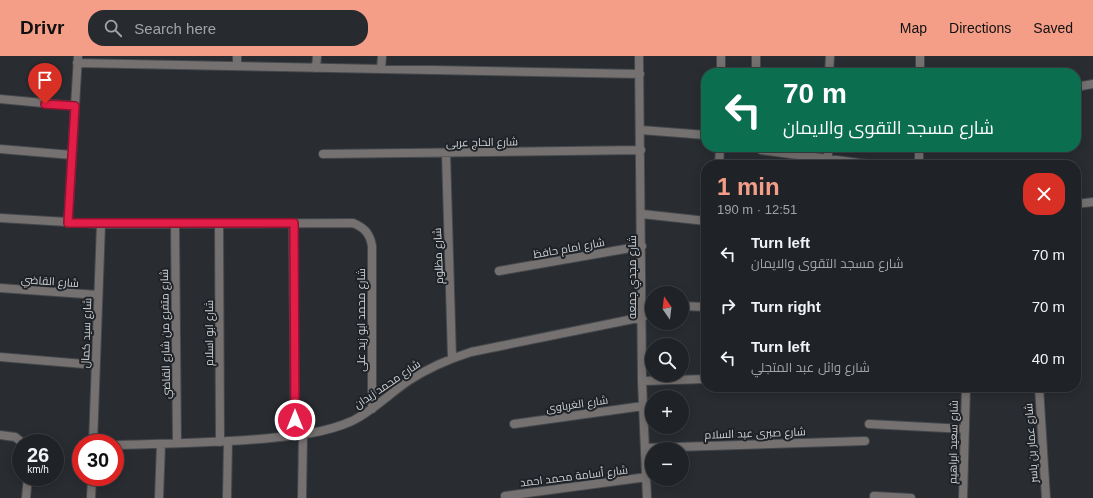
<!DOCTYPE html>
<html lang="en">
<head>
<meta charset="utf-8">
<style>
  :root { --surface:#1f2226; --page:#272a2e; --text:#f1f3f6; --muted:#a1a4a7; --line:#3c3f43; --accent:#f49e88 }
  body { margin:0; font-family:Helvetica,Cairo,sans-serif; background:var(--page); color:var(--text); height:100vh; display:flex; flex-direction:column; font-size:15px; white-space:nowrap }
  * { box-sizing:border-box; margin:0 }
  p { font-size:13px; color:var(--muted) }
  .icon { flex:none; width:22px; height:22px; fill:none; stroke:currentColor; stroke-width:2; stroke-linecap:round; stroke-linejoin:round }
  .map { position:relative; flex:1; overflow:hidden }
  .panel { position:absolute; left:701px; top:104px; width:380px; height:232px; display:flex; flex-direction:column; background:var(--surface); border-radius:16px; box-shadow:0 2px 10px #0003,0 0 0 1px var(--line) }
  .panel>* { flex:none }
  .banner { position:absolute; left:701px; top:12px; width:380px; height:84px; border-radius:16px; box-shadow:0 2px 10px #0003,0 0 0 1px var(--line); background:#0b6e4f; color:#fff; overflow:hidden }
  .needle { width:26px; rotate:346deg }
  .controls { position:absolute; left:645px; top:230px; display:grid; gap:8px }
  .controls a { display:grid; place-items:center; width:44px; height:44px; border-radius:50%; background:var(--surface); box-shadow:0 2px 10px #0003,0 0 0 1px var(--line); font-size:20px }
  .speed { position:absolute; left:12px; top:378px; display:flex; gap:8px; font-size:20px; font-weight:700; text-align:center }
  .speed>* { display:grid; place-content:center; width:52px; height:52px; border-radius:50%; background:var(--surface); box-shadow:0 2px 10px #0003,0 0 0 1px var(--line); line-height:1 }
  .speed small { font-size:10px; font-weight:400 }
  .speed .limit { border:6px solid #d22; background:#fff; color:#111 }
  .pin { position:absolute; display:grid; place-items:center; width:34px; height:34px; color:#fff; margin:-41px -17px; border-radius:50% 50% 50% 0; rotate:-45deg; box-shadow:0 0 4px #0007 }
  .pin .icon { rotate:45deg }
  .me { position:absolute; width:44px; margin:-22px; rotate:0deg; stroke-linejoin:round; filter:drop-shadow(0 0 3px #0008) }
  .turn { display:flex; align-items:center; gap:14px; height:84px; padding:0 16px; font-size:18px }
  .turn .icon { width:52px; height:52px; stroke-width:2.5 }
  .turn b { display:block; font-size:28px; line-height:34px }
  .round { display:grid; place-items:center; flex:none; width:42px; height:42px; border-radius:16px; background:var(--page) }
  .summary { display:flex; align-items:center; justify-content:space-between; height:68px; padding:0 16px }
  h1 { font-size:24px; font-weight:600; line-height:30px; color:var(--accent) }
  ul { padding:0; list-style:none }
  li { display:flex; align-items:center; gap:12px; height:52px; padding:0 16px }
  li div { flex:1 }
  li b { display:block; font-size:15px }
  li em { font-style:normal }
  header { display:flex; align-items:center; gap:24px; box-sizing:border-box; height:56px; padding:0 20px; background:var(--accent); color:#111 }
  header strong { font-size:19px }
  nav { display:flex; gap:22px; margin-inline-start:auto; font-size:14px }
  .search { width:280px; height:36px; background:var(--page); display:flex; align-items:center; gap:10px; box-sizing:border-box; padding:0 14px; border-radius:16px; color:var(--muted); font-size:15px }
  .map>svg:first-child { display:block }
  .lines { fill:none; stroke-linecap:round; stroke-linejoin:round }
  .street-casing { stroke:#44484c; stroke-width:10 }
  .street { stroke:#757170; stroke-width:8 }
  .route-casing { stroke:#92132f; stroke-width:10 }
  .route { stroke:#e11d48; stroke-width:7 }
  .labels { text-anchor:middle; stroke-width:4; stroke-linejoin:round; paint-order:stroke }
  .street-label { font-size:11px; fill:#d0d3d6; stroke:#1f2328 }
</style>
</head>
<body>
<header>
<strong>Drivr</strong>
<div class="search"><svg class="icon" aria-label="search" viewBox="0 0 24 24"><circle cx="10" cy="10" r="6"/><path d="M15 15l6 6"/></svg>Search here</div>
<nav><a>Map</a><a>Directions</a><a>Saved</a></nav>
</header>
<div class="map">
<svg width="1093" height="442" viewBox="0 0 1093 442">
  <rect width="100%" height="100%" fill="#292d32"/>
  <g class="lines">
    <defs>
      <path id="street" d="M639 0 642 325 647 442
        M77 7 640 18
        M237 10V0
        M316 12 317 0
        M381 13 382 0
        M721 17V0
        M756 17V0
        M829 17 830 0
        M920 17V0
        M1076 31 1093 28
        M0 43 75 50
        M641 74 706 79
        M919 91V109
        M0 93 72 99
        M761 94 874 109
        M446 97 452 302
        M323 98 641 94
        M828 103V91
        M719 109 720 91
        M1076 148 1093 146
        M642 158 706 165
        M0 162 101 168 353 167C365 172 370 178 372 190V353
        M68 167 78 0
        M293 167 295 380
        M175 168 177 387
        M219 168 220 386
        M499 215 642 190
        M0 232 98 239
        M643 249 652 250
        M682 250 706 251
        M0 301 96 309
        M642 325 706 323
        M1039 331 1046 442
        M514 368 643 350
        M869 368 965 373
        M0 379 15 381 23 387
        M93 387 101 168
        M115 389C163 388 212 387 260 383 291 380 323 378 352 365 373 355 389 338 408 325 428 312 449 303 471 296L643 261
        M645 392 865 385
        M505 440 647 421
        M874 440 911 442
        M26 442 28 421
        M91 442 92 421
        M159 442 161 388
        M227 442 228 385
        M302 442 303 378
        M963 442 966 331"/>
    </defs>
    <use href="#street" class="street-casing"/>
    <use href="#street" class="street"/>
  </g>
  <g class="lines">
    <defs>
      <path id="route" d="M45 48 75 50 68 167H294L295 364"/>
    </defs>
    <use href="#route" class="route-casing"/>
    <use href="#route" class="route"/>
  </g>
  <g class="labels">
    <g class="street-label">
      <text transform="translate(482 86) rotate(-1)" y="4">شارع الحاج عربى</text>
      <text transform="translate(569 192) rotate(-10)" y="4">شارع امام حافظ</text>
      <text transform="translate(438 200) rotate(-92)" y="4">شارع مظلوم</text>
      <text transform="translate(632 221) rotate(-90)" y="4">شارع مجدي جمعه</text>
      <text transform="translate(50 225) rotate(4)" y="4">شارع القاضي</text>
      <text transform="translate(361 264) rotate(-90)" y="4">شارع محمد ابو زيد على</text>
      <text transform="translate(86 277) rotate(-88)" y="4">شارع سيد كمال</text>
      <text transform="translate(209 277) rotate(-90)" y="4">شارع ابو اسلام</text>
      <text transform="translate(165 278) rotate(-91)" y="4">شارع متفرع من شارع القاضي</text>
      <text transform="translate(387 328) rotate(-34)" y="4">شارع محمد زيدان</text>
      <text transform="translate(577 348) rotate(-8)" y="4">شارع الغرباوى</text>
      <text transform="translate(755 377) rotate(-2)" y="4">شارع صبرى عبد السلام</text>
      <text transform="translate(953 386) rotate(-89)" y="4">شارع سعيد ابراهيم</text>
      <text transform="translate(1031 387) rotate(-94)" y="4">شارع عمار بن ياسر</text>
      <text transform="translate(574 420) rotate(-7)" y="4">شارع أسامة محمد احمد</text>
    </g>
  </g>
</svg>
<div class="controls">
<a><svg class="needle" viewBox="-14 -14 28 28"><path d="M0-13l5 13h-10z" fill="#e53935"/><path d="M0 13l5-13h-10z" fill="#a1a4a7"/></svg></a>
<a><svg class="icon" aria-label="search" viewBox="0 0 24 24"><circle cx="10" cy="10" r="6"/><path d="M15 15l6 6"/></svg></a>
<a>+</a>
<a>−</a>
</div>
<div class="speed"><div>26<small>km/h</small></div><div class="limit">30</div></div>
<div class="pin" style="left:45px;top:48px;background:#d93025"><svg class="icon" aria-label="arrive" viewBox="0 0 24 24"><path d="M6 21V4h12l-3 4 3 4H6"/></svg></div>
<svg class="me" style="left:295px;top:364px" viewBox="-20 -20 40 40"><circle r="17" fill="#e11d48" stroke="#fff" stroke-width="3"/><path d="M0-11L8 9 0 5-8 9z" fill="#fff"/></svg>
<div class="banner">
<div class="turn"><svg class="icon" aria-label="left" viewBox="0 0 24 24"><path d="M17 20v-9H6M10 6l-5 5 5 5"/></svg><div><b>70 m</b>شارع مسجد التقوى والايمان</div></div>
</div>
<section class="panel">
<div class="summary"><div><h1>1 min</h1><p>190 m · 12:51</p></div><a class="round" style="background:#d93025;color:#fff"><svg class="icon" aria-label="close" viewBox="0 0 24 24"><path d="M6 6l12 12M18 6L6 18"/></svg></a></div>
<ul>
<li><svg class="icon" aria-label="left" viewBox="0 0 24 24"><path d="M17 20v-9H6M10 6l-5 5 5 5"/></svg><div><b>Turn left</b><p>شارع مسجد التقوى والايمان</p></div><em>70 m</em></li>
<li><svg class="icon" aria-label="right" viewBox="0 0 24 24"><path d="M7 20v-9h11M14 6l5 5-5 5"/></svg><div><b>Turn right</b></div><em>70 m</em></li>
<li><svg class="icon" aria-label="left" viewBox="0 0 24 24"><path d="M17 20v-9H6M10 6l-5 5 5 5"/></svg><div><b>Turn left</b><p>شارع وائل عبد المتجلي</p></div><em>40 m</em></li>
</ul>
</section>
</div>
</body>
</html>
